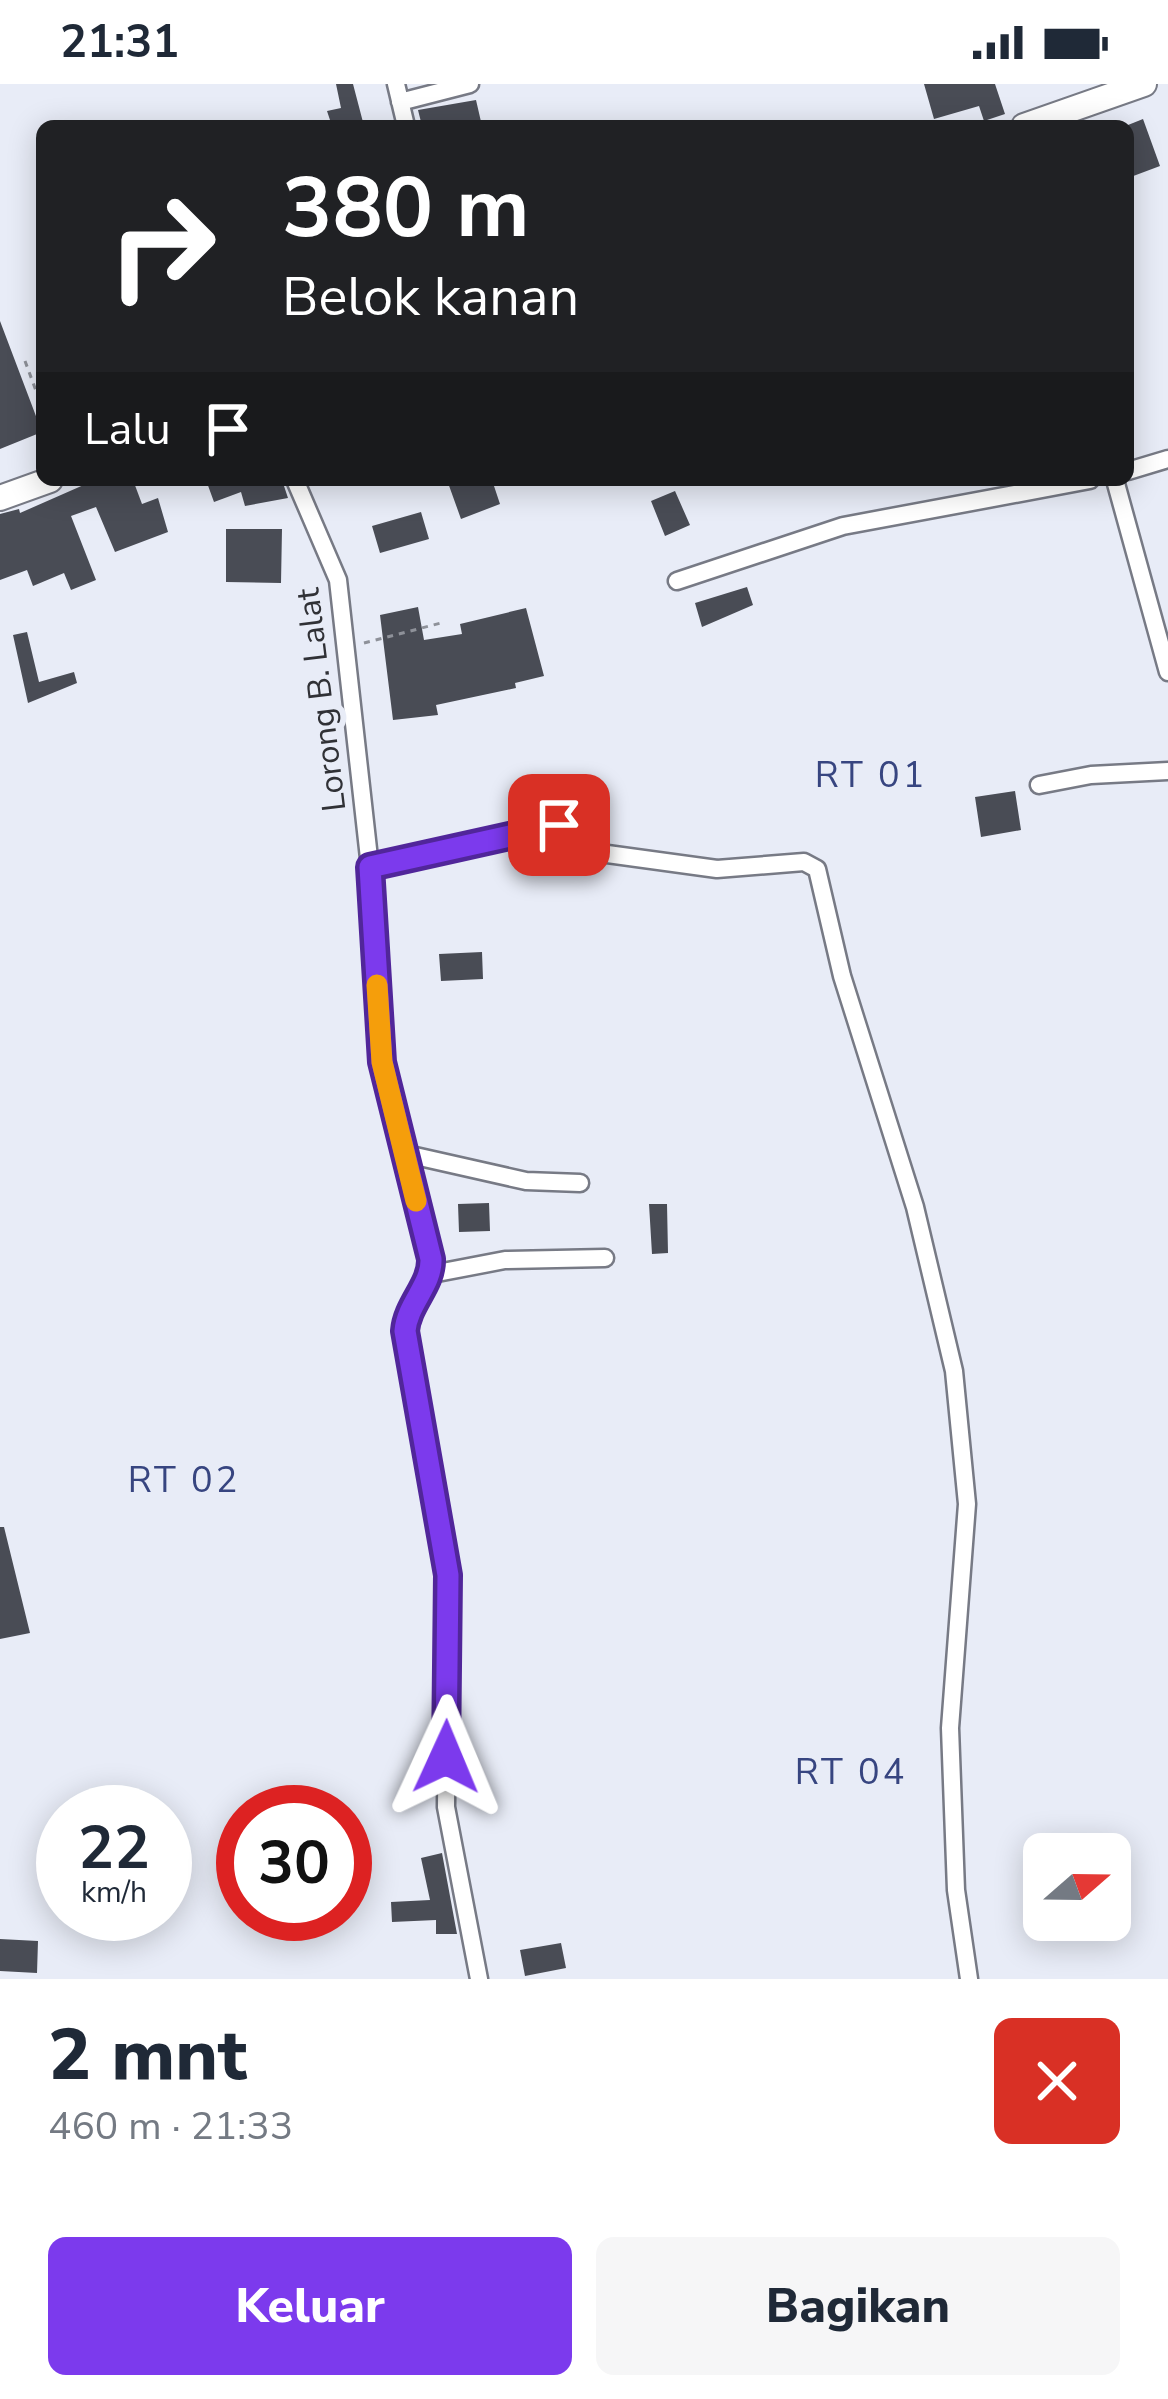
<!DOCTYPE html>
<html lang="id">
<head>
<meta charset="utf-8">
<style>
  :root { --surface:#fff; --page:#f6f6f7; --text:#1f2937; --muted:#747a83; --accent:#7c3aed }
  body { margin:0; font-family:"Nunito Sans",sans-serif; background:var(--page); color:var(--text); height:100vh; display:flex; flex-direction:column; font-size:45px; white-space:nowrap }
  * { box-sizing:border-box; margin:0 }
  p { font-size:39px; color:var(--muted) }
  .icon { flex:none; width:66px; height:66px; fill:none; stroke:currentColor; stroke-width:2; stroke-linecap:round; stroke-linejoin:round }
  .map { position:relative; height:1895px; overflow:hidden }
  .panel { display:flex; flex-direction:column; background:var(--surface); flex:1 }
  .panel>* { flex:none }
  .hud { position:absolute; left:36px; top:36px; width:1098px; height:366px; border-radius:18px; box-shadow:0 6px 30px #0003; background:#202124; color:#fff; overflow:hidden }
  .needle { width:78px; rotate:70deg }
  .buttons { position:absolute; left:1023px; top:1749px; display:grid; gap:24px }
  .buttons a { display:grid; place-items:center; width:108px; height:108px; border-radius:18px; background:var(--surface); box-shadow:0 6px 30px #0003; font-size:60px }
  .speed { position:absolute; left:36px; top:1701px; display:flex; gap:24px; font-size:60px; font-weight:700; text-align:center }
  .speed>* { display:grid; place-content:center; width:156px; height:156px; border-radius:50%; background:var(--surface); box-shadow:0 6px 30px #0003; line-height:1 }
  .speed small { font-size:30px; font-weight:400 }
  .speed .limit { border:18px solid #d22; background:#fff; color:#111 }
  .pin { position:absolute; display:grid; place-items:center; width:102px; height:102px; color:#fff; margin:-51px; border-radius:24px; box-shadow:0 6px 18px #0006 }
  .me { position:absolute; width:132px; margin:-66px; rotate:1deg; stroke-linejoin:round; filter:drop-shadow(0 0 9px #0008) }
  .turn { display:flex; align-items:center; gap:42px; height:252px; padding:0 48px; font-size:54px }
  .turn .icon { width:156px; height:156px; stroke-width:2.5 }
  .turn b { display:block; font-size:84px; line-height:102px }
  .then { display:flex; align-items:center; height:114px; padding:0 48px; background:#0003; gap:24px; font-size:45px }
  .round { display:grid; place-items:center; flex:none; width:126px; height:126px; border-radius:18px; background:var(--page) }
  .overview { display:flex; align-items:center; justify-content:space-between; height:204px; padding:0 48px }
  h1 { font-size:72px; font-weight:800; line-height:90px }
  .button { display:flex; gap:24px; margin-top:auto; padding:24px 48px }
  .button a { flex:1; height:138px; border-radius:18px; background:var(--accent); color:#fff; font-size:48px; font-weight:800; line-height:138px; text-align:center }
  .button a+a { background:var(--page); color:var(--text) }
  .status { display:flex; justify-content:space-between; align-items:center; height:84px; padding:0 60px; background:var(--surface); direction:ltr }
  .status svg { height:33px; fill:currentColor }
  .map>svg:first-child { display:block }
  .building { fill:#494c55 }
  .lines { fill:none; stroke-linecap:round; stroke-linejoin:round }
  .minor-casing { stroke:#777a85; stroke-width:21 }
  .primary-casing { stroke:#777a85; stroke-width:28 }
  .path { stroke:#8e9199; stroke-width:3; stroke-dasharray:6 6; stroke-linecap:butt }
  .minor { stroke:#fff; stroke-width:16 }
  .primary { stroke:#fff; stroke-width:24 }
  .route-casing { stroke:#51269a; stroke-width:30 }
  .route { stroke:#7c3aed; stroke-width:21 }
  .slow { stroke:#f59e0b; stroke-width:21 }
  .labels { text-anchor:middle; stroke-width:12; stroke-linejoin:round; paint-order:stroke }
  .street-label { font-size:33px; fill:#303136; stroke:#e8ecf7 }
  .neighbourhood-label { font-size:36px; letter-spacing:3px; fill:#374580; stroke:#e8ecf7 }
</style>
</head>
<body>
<div class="status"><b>21:31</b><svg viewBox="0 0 49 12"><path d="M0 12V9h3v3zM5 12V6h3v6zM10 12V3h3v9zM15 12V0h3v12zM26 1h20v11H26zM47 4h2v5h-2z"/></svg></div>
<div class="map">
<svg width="1168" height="1895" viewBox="0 0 1168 1895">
  <rect width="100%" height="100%" fill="#e8ecf7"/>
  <path class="building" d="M336 0H353L364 42H332L327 27 341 24Z
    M924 0H995L1005 30 984 37 979 22 934 35Z
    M476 16 482 42H422L418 26Z
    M1143 35 1160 82 1128 94V41Z
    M0 237 42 348 0 365Z
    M95 396H133L142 420 158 414 168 448 115 468 96 423 71 432 96 496 71 506 64 489 33 502 27 486 0 496V430L19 425 20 429Z
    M206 396H282L288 414 245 422 241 408 214 418Z
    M447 396H492L500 420 461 435Z
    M675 407 690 441 665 452 651 417Z
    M421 428 429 455 380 469 372 442Z
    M226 445H282L281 499 226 498Z
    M747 503 753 521 702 543 695 519Z
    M418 523 424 556 462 550 460 540 526 524 544 592 515 599 516 604 436 621 438 631 393 636 380 531Z
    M27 548 39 598 74 588 77 599 28 619 13 551Z
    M1015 707 1021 746 981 753 975 713Z
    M482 868 483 895 441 897 439 870Z
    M489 1119 490 1147 459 1148 458 1120Z
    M649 1120H667L668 1169 652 1170Z
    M0 1443H4L30 1549 0 1555Z
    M442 1769 457 1850H436V1836L392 1838 391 1818 430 1816 421 1774Z
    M0 1855 38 1857 37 1889 0 1887Z
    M561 1859 566 1884 525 1892 520 1866Z"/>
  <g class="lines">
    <defs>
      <path id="minor" d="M396 0 406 42
        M400 18 470 0
        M1128 387 1168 375
        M295 396 338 496 370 783 382 978 431 1175C432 1201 407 1220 405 1247L448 1491 446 1723 479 1895
        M1115 396 1168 588
        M677 497 843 442 1090 396
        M1039 701 1091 691 1168 687
        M370 783 551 740 567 744 600 769 717 785 804 778 817 785 842 892 915 1123 954 1287 967 1420 950 1644 956 1806 969 1895
        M402 1069 526 1097 580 1099
        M432 1190 505 1176 605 1174"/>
      <path id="primary" d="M1024 42 1144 0
        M0 414 50 396"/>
    </defs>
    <use href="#minor" class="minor-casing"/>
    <use href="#primary" class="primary-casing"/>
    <path class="path" d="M25 277 42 323
      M364 559 441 539"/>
    <use href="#minor" class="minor"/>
    <use href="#primary" class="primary"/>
  </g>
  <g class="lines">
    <defs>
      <path id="route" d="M446 1673 448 1491 405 1247C407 1220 432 1201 431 1175L382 978 370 783 559 741"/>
    </defs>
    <use href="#route" class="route-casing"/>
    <use href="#route" class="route"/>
    <path class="slow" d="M377 901 382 978 416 1117"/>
  </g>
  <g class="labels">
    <g class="street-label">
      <text transform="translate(320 616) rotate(-97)" y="12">Lorong B. Lalat</text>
    </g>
    <g class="neighbourhood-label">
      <text x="871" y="703">RT 01</text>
      <text x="184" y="1408">RT 02</text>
      <text x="851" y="1700">RT 04</text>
    </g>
  </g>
</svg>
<div class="buttons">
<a><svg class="needle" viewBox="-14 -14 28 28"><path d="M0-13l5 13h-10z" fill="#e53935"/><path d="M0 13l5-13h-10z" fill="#747a83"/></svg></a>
</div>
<div class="speed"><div>22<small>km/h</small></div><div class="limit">30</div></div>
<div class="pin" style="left:559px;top:741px;background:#d93025"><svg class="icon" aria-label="arrive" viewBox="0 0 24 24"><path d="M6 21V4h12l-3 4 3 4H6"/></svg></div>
<svg class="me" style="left:446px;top:1673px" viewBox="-20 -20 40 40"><path d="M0-17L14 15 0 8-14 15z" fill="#7c3aed" stroke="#fff" stroke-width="4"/></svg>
<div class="hud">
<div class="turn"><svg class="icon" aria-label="right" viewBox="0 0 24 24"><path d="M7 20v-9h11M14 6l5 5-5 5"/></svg><div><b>380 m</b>Belok kanan</div></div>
<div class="then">Lalu<svg class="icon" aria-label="arrive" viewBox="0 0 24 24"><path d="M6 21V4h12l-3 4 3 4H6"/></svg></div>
</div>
</div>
<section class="panel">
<div class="overview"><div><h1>2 mnt</h1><p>460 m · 21:33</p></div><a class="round" style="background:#d93025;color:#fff"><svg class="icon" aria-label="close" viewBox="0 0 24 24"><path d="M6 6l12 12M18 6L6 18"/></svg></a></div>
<div class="button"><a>Keluar</a><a>Bagikan</a></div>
</section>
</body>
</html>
